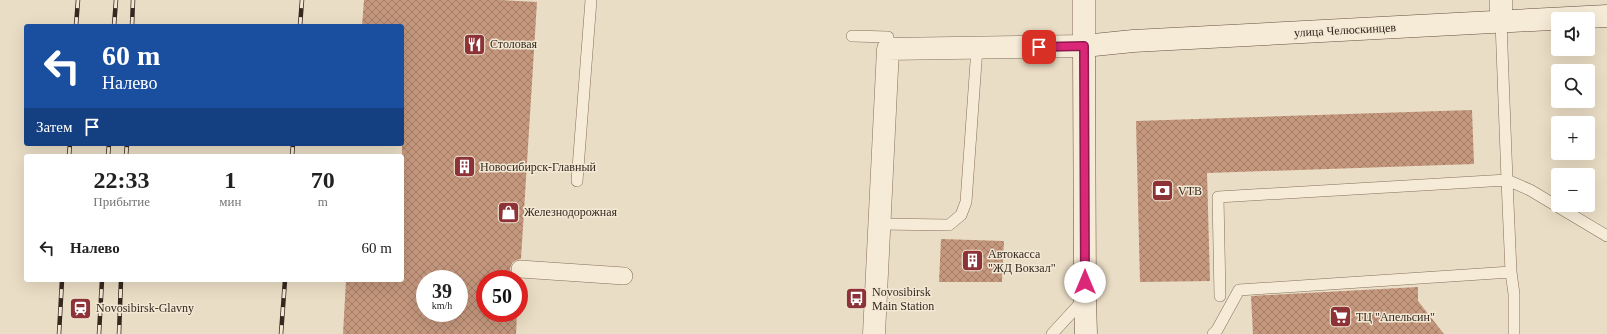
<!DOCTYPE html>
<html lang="ru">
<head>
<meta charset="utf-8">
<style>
  :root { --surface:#fff; --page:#f6f6f6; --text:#222; --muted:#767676 }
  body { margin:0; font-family:"Times New Roman",serif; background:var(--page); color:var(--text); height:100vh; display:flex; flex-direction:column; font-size:15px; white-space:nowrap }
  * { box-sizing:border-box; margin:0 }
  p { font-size:13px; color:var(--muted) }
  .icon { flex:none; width:22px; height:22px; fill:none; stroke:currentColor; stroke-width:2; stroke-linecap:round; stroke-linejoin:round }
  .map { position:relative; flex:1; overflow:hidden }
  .details { position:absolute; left:24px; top:154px; width:380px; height:128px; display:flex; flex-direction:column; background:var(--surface); border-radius:4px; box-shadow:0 4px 16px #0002 }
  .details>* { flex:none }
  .top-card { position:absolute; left:24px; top:24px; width:380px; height:122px; border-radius:4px; box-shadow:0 4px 16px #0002; background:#1a4fa0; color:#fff; overflow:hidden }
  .buttons { position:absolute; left:1551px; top:12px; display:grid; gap:8px }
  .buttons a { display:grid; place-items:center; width:44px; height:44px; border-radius:4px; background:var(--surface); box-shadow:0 4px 16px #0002; font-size:20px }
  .speed { position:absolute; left:416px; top:270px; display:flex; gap:8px; font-size:20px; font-weight:700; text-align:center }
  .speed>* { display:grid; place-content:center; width:52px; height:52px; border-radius:50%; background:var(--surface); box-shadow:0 4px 16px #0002; line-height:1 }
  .speed small { font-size:10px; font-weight:400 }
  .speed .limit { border:6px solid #d22; background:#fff; color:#111 }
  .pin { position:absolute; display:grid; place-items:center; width:34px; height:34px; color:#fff; margin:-17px; border-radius:8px; box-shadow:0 2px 6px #0006 }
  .me { position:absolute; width:44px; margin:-22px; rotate:0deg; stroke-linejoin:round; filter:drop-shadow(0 0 3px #0008) }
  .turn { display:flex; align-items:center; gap:14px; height:84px; padding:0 12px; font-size:18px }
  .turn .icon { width:52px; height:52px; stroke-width:2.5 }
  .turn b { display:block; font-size:28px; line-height:34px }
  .then { display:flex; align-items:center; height:38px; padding:0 12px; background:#0003; gap:8px; font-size:15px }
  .eta { display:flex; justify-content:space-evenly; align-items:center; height:68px; text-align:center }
  .eta b { font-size:24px; font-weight:600; line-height:28px }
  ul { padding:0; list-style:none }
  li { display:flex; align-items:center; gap:12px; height:52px; padding:0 12px }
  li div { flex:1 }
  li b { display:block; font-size:15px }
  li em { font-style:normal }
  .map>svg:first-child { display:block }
  .building { fill:url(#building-cross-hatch); fill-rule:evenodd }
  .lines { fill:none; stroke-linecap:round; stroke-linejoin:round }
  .service-casing { stroke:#836f5c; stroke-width:12 }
  .pedestrian-casing { stroke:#836f5c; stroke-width:18 }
  .minor-casing { stroke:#836f5c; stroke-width:23 }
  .tertiary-casing { stroke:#836f5c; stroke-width:23 }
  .secondary-casing { stroke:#655040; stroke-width:23 }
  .service { stroke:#f6ebd7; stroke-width:11 }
  .pedestrian { stroke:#f6ebd7; stroke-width:17 }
  .minor { stroke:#f6ebd7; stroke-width:22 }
  .tertiary { stroke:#f6ebd7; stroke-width:22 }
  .secondary { stroke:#f6ebd7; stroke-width:22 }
  .rail-casing { stroke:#35281f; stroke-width:4.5 }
  .rail { stroke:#f2e8d4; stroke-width:3; stroke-dasharray:9; stroke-linecap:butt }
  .route-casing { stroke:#8e194d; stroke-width:10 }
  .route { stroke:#db2777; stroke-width:7 }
  .labels { text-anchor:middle; stroke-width:3; stroke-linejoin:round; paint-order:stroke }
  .street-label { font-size:12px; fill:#35281f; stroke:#f2e8d4 }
  .poi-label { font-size:12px; fill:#35281f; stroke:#f2e8d4; text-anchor:start }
</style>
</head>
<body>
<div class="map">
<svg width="1607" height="334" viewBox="0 0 1607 334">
  <defs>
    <pattern id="building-cross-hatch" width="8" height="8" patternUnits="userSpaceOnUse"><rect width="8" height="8" fill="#c5987e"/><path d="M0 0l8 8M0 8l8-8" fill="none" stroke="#a17c67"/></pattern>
  </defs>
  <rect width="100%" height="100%" fill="#eaddc5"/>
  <path class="building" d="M364 0H499L537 2 521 259 516 260 512 263 510 269 511 273 514 277 519 279V284V279H485V313H517L516 334H343L346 280H402V26H362ZM425 279H459V313H425Z
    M1472 110 1474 164 1207 173 1210 281 1140 282 1136 121Z
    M941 239 1004 241 1002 282H939Z
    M1418 287V301L1444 334H1253L1251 296Z"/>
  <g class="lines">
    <defs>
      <path id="service" d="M1501 22 1507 180 1530 190 1607 236
        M852 36 888 37V49
        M577 181 591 0
        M880 224 949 225 961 215 966 202 977 48
        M1220 296 1218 197 1507 180 1511 272 1514 294V334
        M1052 334 1085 298
        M1213 334 1217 330 1239 290 1511 272"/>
      <path id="pedestrian" d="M520 269 624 276"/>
      <path id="minor" d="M1501 22V0
        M874 334 888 49 1084 46"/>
      <path id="tertiary" d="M1084 46V0"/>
      <path id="secondary" d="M1086 334 1085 298 1084 46 1133 41 1607 16"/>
    </defs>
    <use href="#service" class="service-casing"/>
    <use href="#pedestrian" class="pedestrian-casing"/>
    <use href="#minor" class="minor-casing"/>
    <use href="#tertiary" class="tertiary-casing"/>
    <use href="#secondary" class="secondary-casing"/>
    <use href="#service" class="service"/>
    <use href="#pedestrian" class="pedestrian"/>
    <use href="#minor" class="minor"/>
    <use href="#tertiary" class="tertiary"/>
    <use href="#secondary" class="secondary"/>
    <defs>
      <path id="rail" d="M76 26 78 0
        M114 26 116 0
        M132 26 133 0
        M300 26 302 0
        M69 156 70 144
        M108 156 109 144
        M126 156 127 144
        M292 156 293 144
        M59 334 62 280
        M99 334 102 280
        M119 334 121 280
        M281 334 285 280"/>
    </defs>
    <use href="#rail" class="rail-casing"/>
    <use href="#rail" class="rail"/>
  </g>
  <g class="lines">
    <defs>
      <path id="route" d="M1039 47 1084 46 1085 282"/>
    </defs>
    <use href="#route" class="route-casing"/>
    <use href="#route" class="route"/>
  </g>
  <defs>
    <symbol id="restaurant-square" viewBox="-11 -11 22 22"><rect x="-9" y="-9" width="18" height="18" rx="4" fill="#8d3237" stroke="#f2e8d4"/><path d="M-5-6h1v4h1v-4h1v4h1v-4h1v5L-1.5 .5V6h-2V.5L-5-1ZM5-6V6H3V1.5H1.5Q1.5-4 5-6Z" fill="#fff"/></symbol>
    <symbol id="building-square" viewBox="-11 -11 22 22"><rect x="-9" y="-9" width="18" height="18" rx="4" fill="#8d3237" stroke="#f2e8d4"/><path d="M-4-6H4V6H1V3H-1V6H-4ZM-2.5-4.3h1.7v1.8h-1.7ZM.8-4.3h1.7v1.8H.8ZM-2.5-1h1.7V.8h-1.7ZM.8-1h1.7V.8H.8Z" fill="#fff"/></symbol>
    <symbol id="bank-square" viewBox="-11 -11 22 22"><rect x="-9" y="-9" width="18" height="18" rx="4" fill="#8d3237" stroke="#f2e8d4"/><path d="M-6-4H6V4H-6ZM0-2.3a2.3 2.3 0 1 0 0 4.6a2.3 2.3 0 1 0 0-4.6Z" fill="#fff"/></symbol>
    <symbol id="shop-square" viewBox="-11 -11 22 22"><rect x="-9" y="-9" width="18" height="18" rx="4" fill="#8d3237" stroke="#f2e8d4"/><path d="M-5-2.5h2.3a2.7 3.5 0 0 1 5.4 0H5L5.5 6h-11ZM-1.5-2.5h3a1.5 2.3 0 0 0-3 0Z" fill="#fff"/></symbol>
    <symbol id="bus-square" viewBox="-11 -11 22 22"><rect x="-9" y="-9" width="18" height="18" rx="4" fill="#8d3237" stroke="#f2e8d4"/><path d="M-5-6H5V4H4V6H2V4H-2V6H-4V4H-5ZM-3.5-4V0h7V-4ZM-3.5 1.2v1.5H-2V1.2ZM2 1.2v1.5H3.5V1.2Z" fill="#fff"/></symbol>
    <symbol id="station-square" viewBox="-11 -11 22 22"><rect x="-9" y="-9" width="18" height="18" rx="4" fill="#8d3237" stroke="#f2e8d4"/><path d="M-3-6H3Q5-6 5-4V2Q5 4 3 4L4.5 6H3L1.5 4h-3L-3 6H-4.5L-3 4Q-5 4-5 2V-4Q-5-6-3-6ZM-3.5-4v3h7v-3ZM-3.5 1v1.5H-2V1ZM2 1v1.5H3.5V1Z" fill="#fff"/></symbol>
    <symbol id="supermarket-square" viewBox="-11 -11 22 22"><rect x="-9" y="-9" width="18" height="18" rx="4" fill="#8d3237" stroke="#f2e8d4"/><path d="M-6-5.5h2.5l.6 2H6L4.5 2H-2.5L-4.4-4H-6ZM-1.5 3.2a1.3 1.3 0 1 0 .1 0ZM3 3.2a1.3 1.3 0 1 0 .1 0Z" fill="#fff"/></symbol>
  </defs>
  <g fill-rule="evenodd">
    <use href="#restaurant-square" x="462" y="32" width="25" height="25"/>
    <use href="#building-square" x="452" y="154" width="25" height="25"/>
    <use href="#bank-square" x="1150" y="178" width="25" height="25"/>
    <use href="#shop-square" x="496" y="200" width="25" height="25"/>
    <use href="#building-square" x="960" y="248" width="25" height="25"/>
    <use href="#bus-square" x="844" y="286" width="25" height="25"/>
    <use href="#station-square" x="68" y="296" width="25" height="25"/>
    <use href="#supermarket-square" x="1328" y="304" width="25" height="25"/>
  </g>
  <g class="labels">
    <g class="street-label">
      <text transform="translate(1345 30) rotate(-3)" y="4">улица Челюскинцев</text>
    </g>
    <g class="poi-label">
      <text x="490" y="48">Столовая</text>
      <text x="480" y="171">Новосибирск-Главный</text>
      <text x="1178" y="195">VTB</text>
      <text x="524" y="216">Железнодорожная</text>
      <text x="988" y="258">Автокасса<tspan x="988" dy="14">"ЖД Вокзал"</tspan></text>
      <text x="872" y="296">Novosibirsk<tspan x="872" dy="14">Main Station</tspan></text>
      <text x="96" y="312">Novosibirsk-Glavny</text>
      <text x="1356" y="321">ТЦ "Апельсин"</text>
    </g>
  </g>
</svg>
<div class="buttons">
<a><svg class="icon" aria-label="sound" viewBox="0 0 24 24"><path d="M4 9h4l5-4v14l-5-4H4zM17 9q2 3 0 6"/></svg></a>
<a><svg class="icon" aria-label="search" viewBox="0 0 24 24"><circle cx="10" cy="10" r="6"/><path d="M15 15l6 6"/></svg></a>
<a>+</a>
<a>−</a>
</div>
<div class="speed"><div>39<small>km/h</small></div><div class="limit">50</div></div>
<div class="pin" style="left:1039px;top:47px;background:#d93025"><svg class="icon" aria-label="arrive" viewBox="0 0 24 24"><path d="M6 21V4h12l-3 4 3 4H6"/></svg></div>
<svg class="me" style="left:1085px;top:282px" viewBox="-20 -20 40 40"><circle r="19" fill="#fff"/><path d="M0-13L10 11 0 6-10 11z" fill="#db2777"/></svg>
<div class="top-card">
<div class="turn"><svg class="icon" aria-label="left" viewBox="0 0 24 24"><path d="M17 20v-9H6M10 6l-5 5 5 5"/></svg><div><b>60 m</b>Налево</div></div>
<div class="then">Затем<svg class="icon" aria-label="arrive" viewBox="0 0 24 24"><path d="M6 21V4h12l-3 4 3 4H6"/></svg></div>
</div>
<section class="details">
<div class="eta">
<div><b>22:33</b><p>Прибытие</p></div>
<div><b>1</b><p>мин</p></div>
<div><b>70</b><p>m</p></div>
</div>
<ul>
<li><svg class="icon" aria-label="left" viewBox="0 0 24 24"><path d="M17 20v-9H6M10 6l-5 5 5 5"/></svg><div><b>Налево</b></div><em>60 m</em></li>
</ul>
</section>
</div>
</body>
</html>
